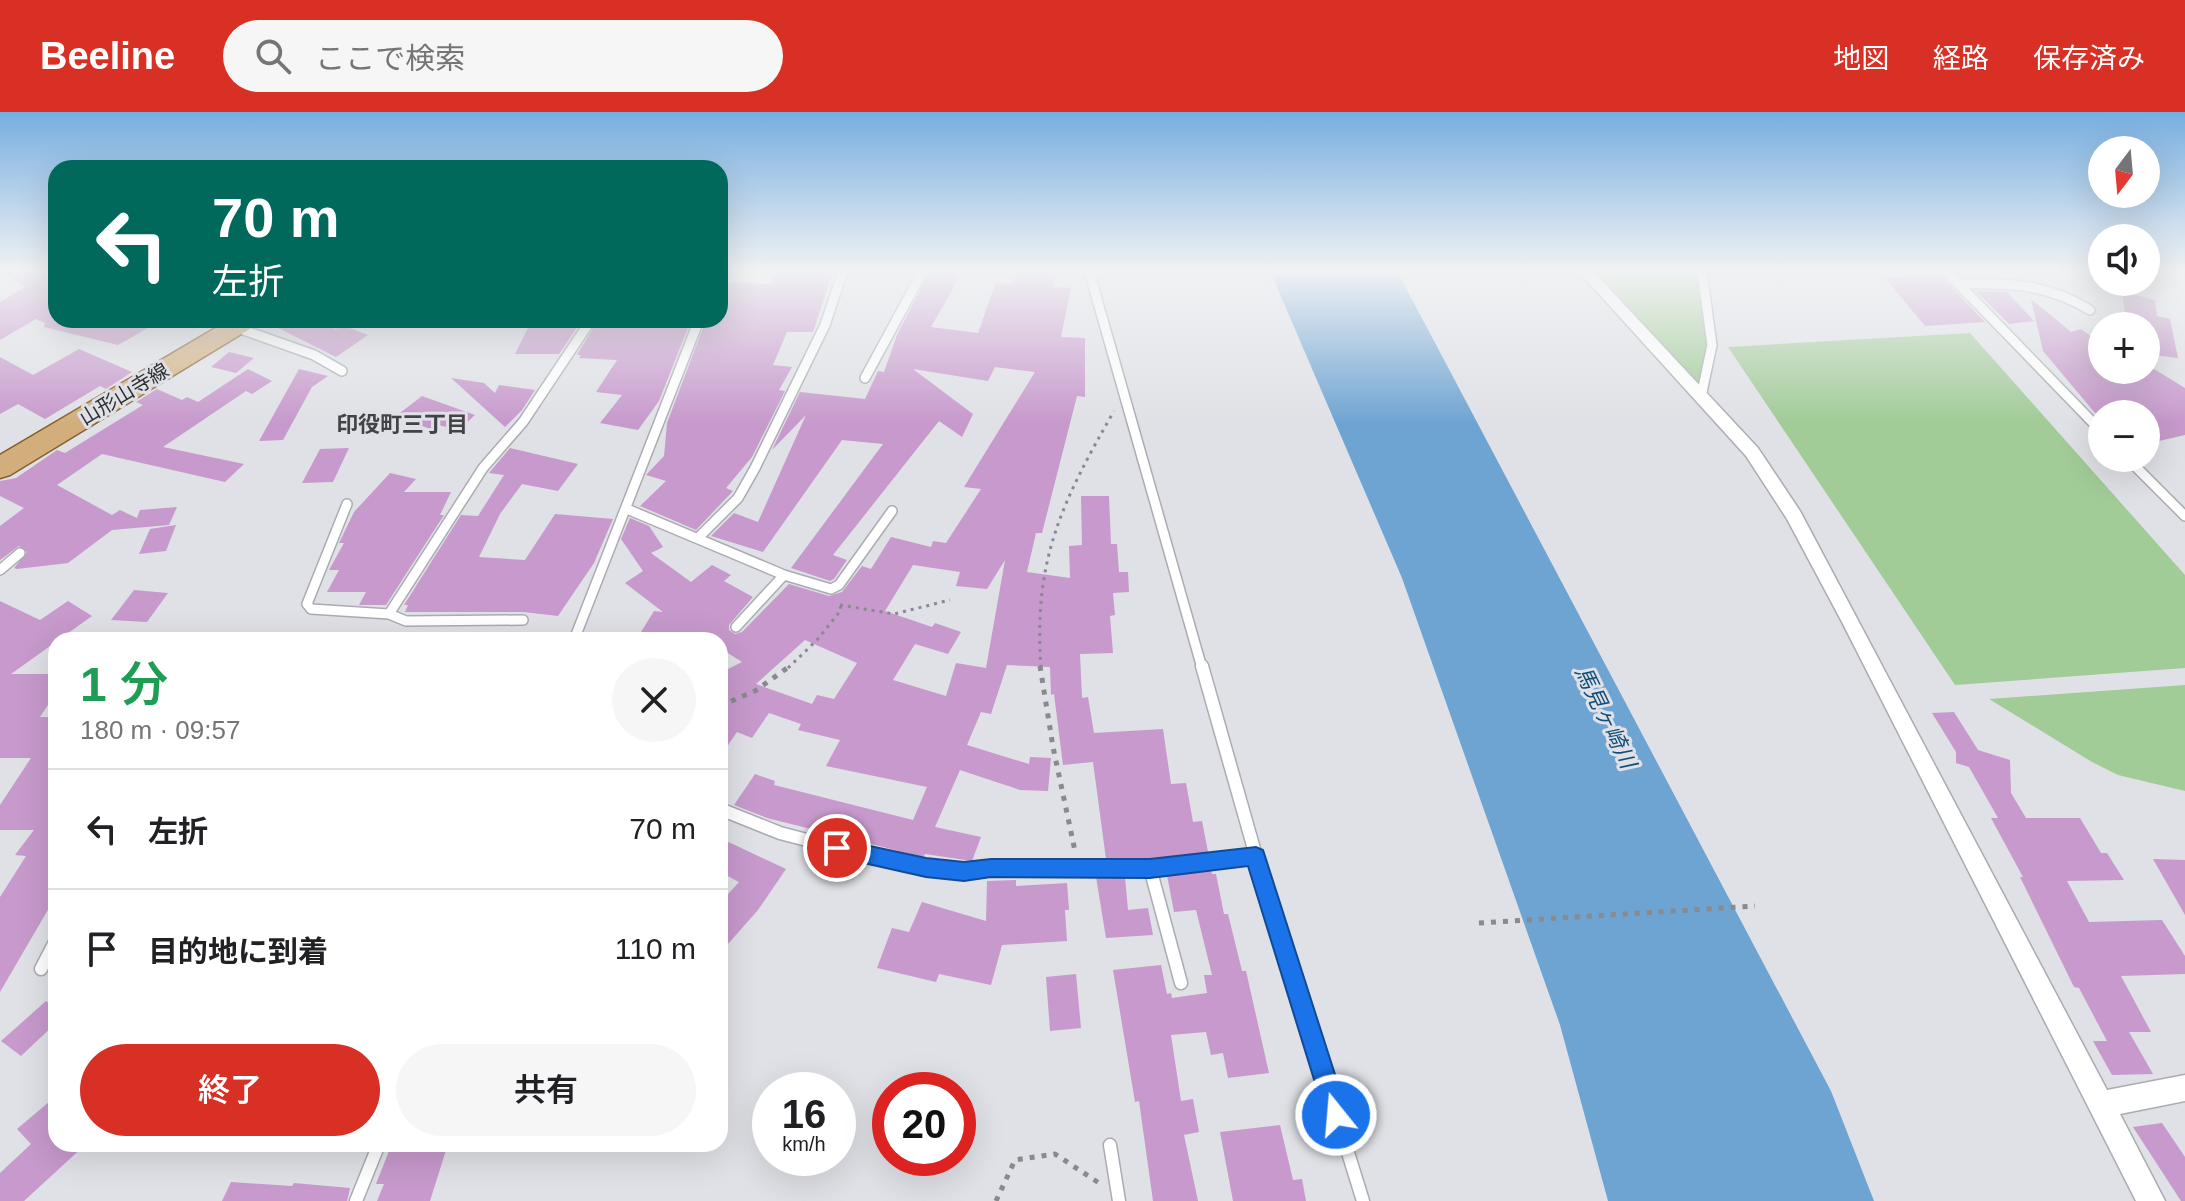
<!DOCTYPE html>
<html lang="ja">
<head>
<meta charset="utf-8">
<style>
  :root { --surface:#fff; --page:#f6f6f6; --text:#202124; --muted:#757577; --line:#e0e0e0; --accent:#d93025 }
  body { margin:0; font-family:Helvetica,"Noto Sans JP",sans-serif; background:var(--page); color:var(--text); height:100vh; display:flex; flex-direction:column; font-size:30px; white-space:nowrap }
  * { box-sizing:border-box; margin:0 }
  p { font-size:26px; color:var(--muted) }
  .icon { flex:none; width:44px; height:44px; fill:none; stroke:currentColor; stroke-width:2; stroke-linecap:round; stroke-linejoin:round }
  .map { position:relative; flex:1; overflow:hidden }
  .drawer { position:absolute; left:48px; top:520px; width:680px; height:520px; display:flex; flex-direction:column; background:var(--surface); border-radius:24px; box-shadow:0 8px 32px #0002 }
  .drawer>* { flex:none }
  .banner { position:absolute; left:48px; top:48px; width:680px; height:168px; border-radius:24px; box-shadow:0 8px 32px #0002; background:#00695c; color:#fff; overflow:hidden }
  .needle { width:52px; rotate:196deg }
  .buttons { position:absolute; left:2088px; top:24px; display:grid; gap:16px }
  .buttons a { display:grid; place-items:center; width:72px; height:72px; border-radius:50%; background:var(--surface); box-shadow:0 8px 32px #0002; font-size:40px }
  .speed { position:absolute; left:752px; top:960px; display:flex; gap:16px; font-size:40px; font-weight:700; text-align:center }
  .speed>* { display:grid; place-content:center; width:104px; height:104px; border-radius:50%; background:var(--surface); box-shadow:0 8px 32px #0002; line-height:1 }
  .speed small { font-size:20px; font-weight:400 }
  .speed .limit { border:12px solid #d22; background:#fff; color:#111 }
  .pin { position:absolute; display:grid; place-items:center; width:68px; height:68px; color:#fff; margin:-34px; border:4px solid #fff; border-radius:50%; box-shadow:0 2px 8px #0007 }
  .me { position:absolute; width:88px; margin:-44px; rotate:343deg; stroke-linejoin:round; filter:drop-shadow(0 0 6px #0008) }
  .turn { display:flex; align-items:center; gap:28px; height:168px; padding:0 32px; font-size:36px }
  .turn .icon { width:104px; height:104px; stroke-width:2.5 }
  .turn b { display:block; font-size:56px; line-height:68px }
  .round { display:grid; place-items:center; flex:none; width:84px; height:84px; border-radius:42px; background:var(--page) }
  .headline { display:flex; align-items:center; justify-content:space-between; height:136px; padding:0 32px }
  h1 { font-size:48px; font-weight:600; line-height:60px; color:#1e9e55 }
  .primary-button { display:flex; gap:16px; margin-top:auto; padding:16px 32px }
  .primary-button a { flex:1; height:92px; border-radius:48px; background:var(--accent); color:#fff; font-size:32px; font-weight:600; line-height:92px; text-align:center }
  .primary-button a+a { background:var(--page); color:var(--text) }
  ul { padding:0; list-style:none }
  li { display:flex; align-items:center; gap:24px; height:120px; padding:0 32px; border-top:2px solid var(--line) }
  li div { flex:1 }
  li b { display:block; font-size:30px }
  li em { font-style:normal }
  header { display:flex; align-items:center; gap:48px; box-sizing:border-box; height:112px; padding:0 40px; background:var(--accent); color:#fff }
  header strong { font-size:38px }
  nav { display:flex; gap:44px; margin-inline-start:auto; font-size:28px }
  .search { width:560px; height:72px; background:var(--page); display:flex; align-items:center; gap:20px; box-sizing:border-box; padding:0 28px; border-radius:44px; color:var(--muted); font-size:30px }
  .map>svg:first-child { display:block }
  .green { fill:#a1cb97 }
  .water { fill:#6ea4d2 }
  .building { fill:#c799cc; fill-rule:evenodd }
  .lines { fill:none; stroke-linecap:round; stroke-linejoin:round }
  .lane-far1-casing { stroke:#aaacb1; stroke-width:12 }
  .lane-casing { stroke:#aaacb1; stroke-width:15 }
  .street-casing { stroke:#aaacb1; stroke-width:3 }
  .primary-casing { stroke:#875f2b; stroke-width:3 }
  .path-far1 { stroke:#888a8d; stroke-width:3; stroke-dasharray:3 5; stroke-linecap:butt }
  .path { stroke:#888a8d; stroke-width:5; stroke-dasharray:5 7; stroke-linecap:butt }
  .lane-far1 { stroke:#fff; stroke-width:9 }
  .lane { stroke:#fff; stroke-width:12 }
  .street { fill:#fff; fill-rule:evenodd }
  .primary { fill:#d3ae7d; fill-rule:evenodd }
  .route { fill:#1a73e8; stroke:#114b97; stroke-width:2 }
  .labels { text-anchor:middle; stroke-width:6; stroke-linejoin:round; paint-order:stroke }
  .street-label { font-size:20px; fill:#2f3032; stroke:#dfe1e6 }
  .neighbourhood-label { font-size:22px; font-weight:bold; fill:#424347; stroke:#dfe1e6 }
  .water-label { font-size:22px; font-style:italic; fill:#114f7b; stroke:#dfe1e6 }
</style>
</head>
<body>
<header>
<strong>Beeline</strong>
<div class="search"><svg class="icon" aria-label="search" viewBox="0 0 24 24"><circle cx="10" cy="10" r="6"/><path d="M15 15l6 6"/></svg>ここで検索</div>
<nav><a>地図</a><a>経路</a><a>保存済み</a></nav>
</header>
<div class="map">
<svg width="2185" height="1089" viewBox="0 0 2185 1089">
  <rect width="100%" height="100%" fill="#dfe1e6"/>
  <path class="green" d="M1589 159H1702L1712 218 1701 285Z
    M1970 221 2185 463V556L1955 573 1728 235Z
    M2185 573V679L2118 663 2092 650 1989 587Z"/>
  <path class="water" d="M1270 159H1397L1831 979 1874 1089H1608L1560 913 1402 466Z"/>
  <path class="building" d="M0 159H56V208H162L118 233 44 215 45 211 36 207 0 228V190L25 175Z
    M776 159H833L813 220H787L773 253 792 255 779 278 785 279 752 345 726 376 733 379 696 418 640 394 666 369 646 363 664 344 667 311 706 208H720V185L726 170 771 172Z
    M930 159H957L954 163 960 164 931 215 978 221 996 170 1012 172 1018 159H1058L1052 175 1071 176 1061 225 1085 226V285L1077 284 1042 421H1036L1027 460 1070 466 1069 434 1082 433 1081 384H1109L1111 432H1117L1119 460H1128L1129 480 1113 481 1115 503 1110 504 1113 541 1080 542 1082 586 1088 585 1094 621 1163 617 1171 672 1186 671 1193 710 1202 709 1208 740 1150 747H1106L1093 650 1063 653 1054 582 1051 583 1050 555 1007 553 991 602 981 600 967 633 1029 652 1030 645 1051 646 1048 679 1020 678 960 658 935 715 981 725 972 749 925 742 923 745 767 706 734 693 755 662 775 669 774 673 913 708 927 675 826 654 840 628 798 618 801 612 769 601 752 626 737 620 720 645V561L742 550 720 536V528H636L654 499 663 500 625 471 643 459 621 427 630 406 649 414 663 435 651 441 691 470 712 453 731 463 724 469 753 485 729 513V518L735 522 742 520 789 472 829 484 842 480 862 454 871 457 891 425 931 435 933 429 946 431 981 377 964 375 1035 260 995 255 988 269 913 257 973 302 962 325 939 309 833 443 847 448 834 467 830 469 791 456 883 332 842 328 763 440 711 424 734 401 758 410 806 303 772 338 800 280 865 287 878 259 884 260 897 223ZM1005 448 986 556 956 551 946 584 893 568 915 532 948 542 961 520 935 511 932 515 885 499 913 453 960 460 956 474 987 477ZM805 528 857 551 834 587 817 583 812 592 756 572Z
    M1939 162 1941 164 1985 210 1925 214 1885 166Z
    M1976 179 2007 180 2034 209 2009 212Z
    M2122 180 2155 188 2157 204 2170 207 2178 246 2146 242V214L2126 209Z
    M2031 187 2071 220 2081 217 2102 232V258H2138L2146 263V252L2185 276V323L2146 332V302L2132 298 2095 301 2043 239Z
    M262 208H316L336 217 342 213 368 223 336 245Z
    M532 208H582L559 242H515Z
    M598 208H691L659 289 638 318 600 311 622 283 596 280 617 248 579 246 581 243H577Z
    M79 237 132 260 106 277 100 274 45 307 18 292 0 302V245L33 263Z
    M229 240 254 246 236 261 211 255Z
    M248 257 272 269 252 282 246 279 163 335 244 352 225 370 102 342 57 373 112 403 120 398 137 406 140 398 177 395 169 413 112 418 68 451 17 457 14 456 27 440 19 434 0 448V414L24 396 0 384V369L16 366 57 338 65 341 143 293 136 290 157 277 182 288 187 285 198 290Z
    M299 257 328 264 312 275 283 328 259 329Z
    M451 266 484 271 495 281 499 273 535 278 522 298 505 315Z
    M422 284 475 303 459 318 438 313 433 318 396 304Z
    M349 336 333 370 302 371 320 337Z
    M510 336 578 352 558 379 522 372 500 402 479 445 525 448 555 402 613 407 594 451 558 504 523 500H405L408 493H404L461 403 478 404 504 363 489 361Z
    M390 361 416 367 404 380H451L440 403H444L386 493H359L366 480H327L339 458H329L344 431H339L354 400Z
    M176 413 166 439 139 442 150 417Z
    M134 478 168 481 147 510 111 508Z
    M0 489 40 508 68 489 92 504 11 562H56V581L40 605H56V784L0 880V785L26 744 15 743 34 718H0V693L31 646H0Z
    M1954 600 1978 638 2010 648 2011 681 2026 706H2080L2101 741H2107L2124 768 2067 769 2089 810 2162 808 2185 844V862L2121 864 2151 920H2129L2153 962 2112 963 2093 929H2107L2079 876 2074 875 2020 765H2023L1991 706H1998L1969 655 1956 651V640L1932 601Z
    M720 726 786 757 758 798 720 841V791L739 770 720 760Z
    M2153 747 2185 748V803Z
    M1211 758 1212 762H1216L1224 802H1228L1242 859H1246L1269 961 1228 966 1223 941 1211 943 1206 920 1171 923 1181 989 1193 987 1199 1020 1184 1023 1198 1089H1153L1139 989 1135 990 1113 858 1161 853 1167 882 1171 881 1172 886 1207 881 1204 863H1212L1196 798 1174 800 1167 763Z
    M1096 765H1125L1128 798 1148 796 1153 823 1106 826Z
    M1016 768V774L1067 771 1069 798H1065L1067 829 1002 833 991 873 939 862 936 870 877 856 892 816 909 820 922 790 986 809 987 769Z
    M1076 862 1081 916 1050 919 1046 865Z
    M46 889 56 896V911L21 944 1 929Z
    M56 984V1032H86L24 1089H0V1061L31 1032 17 1017Z
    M2162 1011 2185 1045V1089H2181L2133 1015Z
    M1280 1013 1293 1068 1302 1067 1306 1089H1233L1220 1020Z
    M396 1032H448L430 1089H377L384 1072H376L389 1039H393Z
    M231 1070 292 1074 294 1071 350 1076 349 1081 347 1089H222Z"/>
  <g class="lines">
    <defs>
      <path id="lane-far1" d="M1089 159 1202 556
        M1946 159 2102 320
        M1962 172C2010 171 2048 172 2090 198
        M235 215 314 243 342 259
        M865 266 923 159
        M1701 285 1712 233 1702 159
        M2127 346 2185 404
        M347 392 307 492 311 497 389 502 406 509 523 508
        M627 397 784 463 831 477 839 473 892 399
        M698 426 738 386 755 356 825 213 843 159
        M0 458 20 441
        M389 502 483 356 523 310 591 208
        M736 515 784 463
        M574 528 699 208"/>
      <path id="lane" d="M1202 554 1256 744 1363 1089
        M720 697 780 721 837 736 926 755 964 759 991 756H1150L1256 744
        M1150 756 1181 871
        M41 857 56 828
        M1110 1033 1119 1089
        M356 1089 379 1032"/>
      <path id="street" d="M1578 159H1593L1758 336 1800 399 2107 978 2185 963V989L2120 1002 2165 1089H2136L1842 510 1787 407 1746 344Z"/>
      <path id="primary" d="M229 208H259L256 213 10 363 0 366V343Z"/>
    </defs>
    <use href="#lane-far1" class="lane-far1-casing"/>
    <use href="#lane" class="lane-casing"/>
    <use href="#street" class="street-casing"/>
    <use href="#primary" class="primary-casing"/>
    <path class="path-far1" d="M840 493 894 502 950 488
      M788 556 817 528 841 498 839 489
      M1041 556C1033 448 1062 390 1114 299"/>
    <path class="path" d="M1040 554 1053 635 1075 739
      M720 594 755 579 790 554
      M1479 811 1755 794
      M996 1089 1015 1048 1055 1042 1099 1071"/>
    <use href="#lane-far1" class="lane-far1"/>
    <use href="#lane" class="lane"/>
    <use href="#street" class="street"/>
    <use href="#primary" class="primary"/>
  </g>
  <linearGradient id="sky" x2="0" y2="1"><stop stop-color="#77aedf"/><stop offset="0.51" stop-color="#f1f2f4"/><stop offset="1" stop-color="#f1f2f4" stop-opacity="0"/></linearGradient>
  <rect width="2185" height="311" fill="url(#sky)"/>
  <path class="route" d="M837 727 926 746 964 750 991 747H1150L1256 735 1263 738 1348 1003 1345 1011 1336 1015 1328 1011 1325 1003 1248 754 1150 766 991 765 964 769 926 765 837 745 830 742 827 736 830 729Z"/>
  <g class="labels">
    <g class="street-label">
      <text transform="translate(124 282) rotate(-31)" y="7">山形山寺線</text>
    </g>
    <g class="neighbourhood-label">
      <text x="402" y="320">印役町三丁目</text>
    </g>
    <g class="water-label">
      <text transform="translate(1606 605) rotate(64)" y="8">馬見ヶ崎川</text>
    </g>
  </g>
</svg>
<div class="buttons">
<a><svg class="needle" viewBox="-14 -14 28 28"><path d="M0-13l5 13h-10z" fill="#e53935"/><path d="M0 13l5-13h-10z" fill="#757577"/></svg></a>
<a><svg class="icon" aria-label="sound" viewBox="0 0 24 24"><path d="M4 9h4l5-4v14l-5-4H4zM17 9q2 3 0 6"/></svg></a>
<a>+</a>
<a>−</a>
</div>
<div class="speed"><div>16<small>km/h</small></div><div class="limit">20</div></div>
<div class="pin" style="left:837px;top:736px;background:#d93025"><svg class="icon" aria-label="arrive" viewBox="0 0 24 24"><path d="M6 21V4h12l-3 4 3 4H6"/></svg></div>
<svg class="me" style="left:1336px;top:1003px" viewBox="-20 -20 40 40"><circle r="17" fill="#1a73e8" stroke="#fff" stroke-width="3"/><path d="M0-11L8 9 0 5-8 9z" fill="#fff"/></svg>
<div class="banner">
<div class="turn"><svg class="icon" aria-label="left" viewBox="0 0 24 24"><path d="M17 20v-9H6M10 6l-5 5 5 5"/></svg><div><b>70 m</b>左折</div></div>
</div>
<section class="drawer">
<div class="headline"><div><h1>1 分</h1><p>180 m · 09:57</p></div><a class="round"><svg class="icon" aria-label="close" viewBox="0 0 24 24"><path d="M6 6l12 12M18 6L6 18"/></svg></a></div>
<ul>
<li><svg class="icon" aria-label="left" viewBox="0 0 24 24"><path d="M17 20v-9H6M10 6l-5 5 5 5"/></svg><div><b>左折</b></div><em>70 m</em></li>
<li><svg class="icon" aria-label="arrive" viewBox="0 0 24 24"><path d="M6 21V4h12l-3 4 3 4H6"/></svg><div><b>目的地に到着</b></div><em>110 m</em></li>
</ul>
<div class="primary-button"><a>終了</a><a>共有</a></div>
</section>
</div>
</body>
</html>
